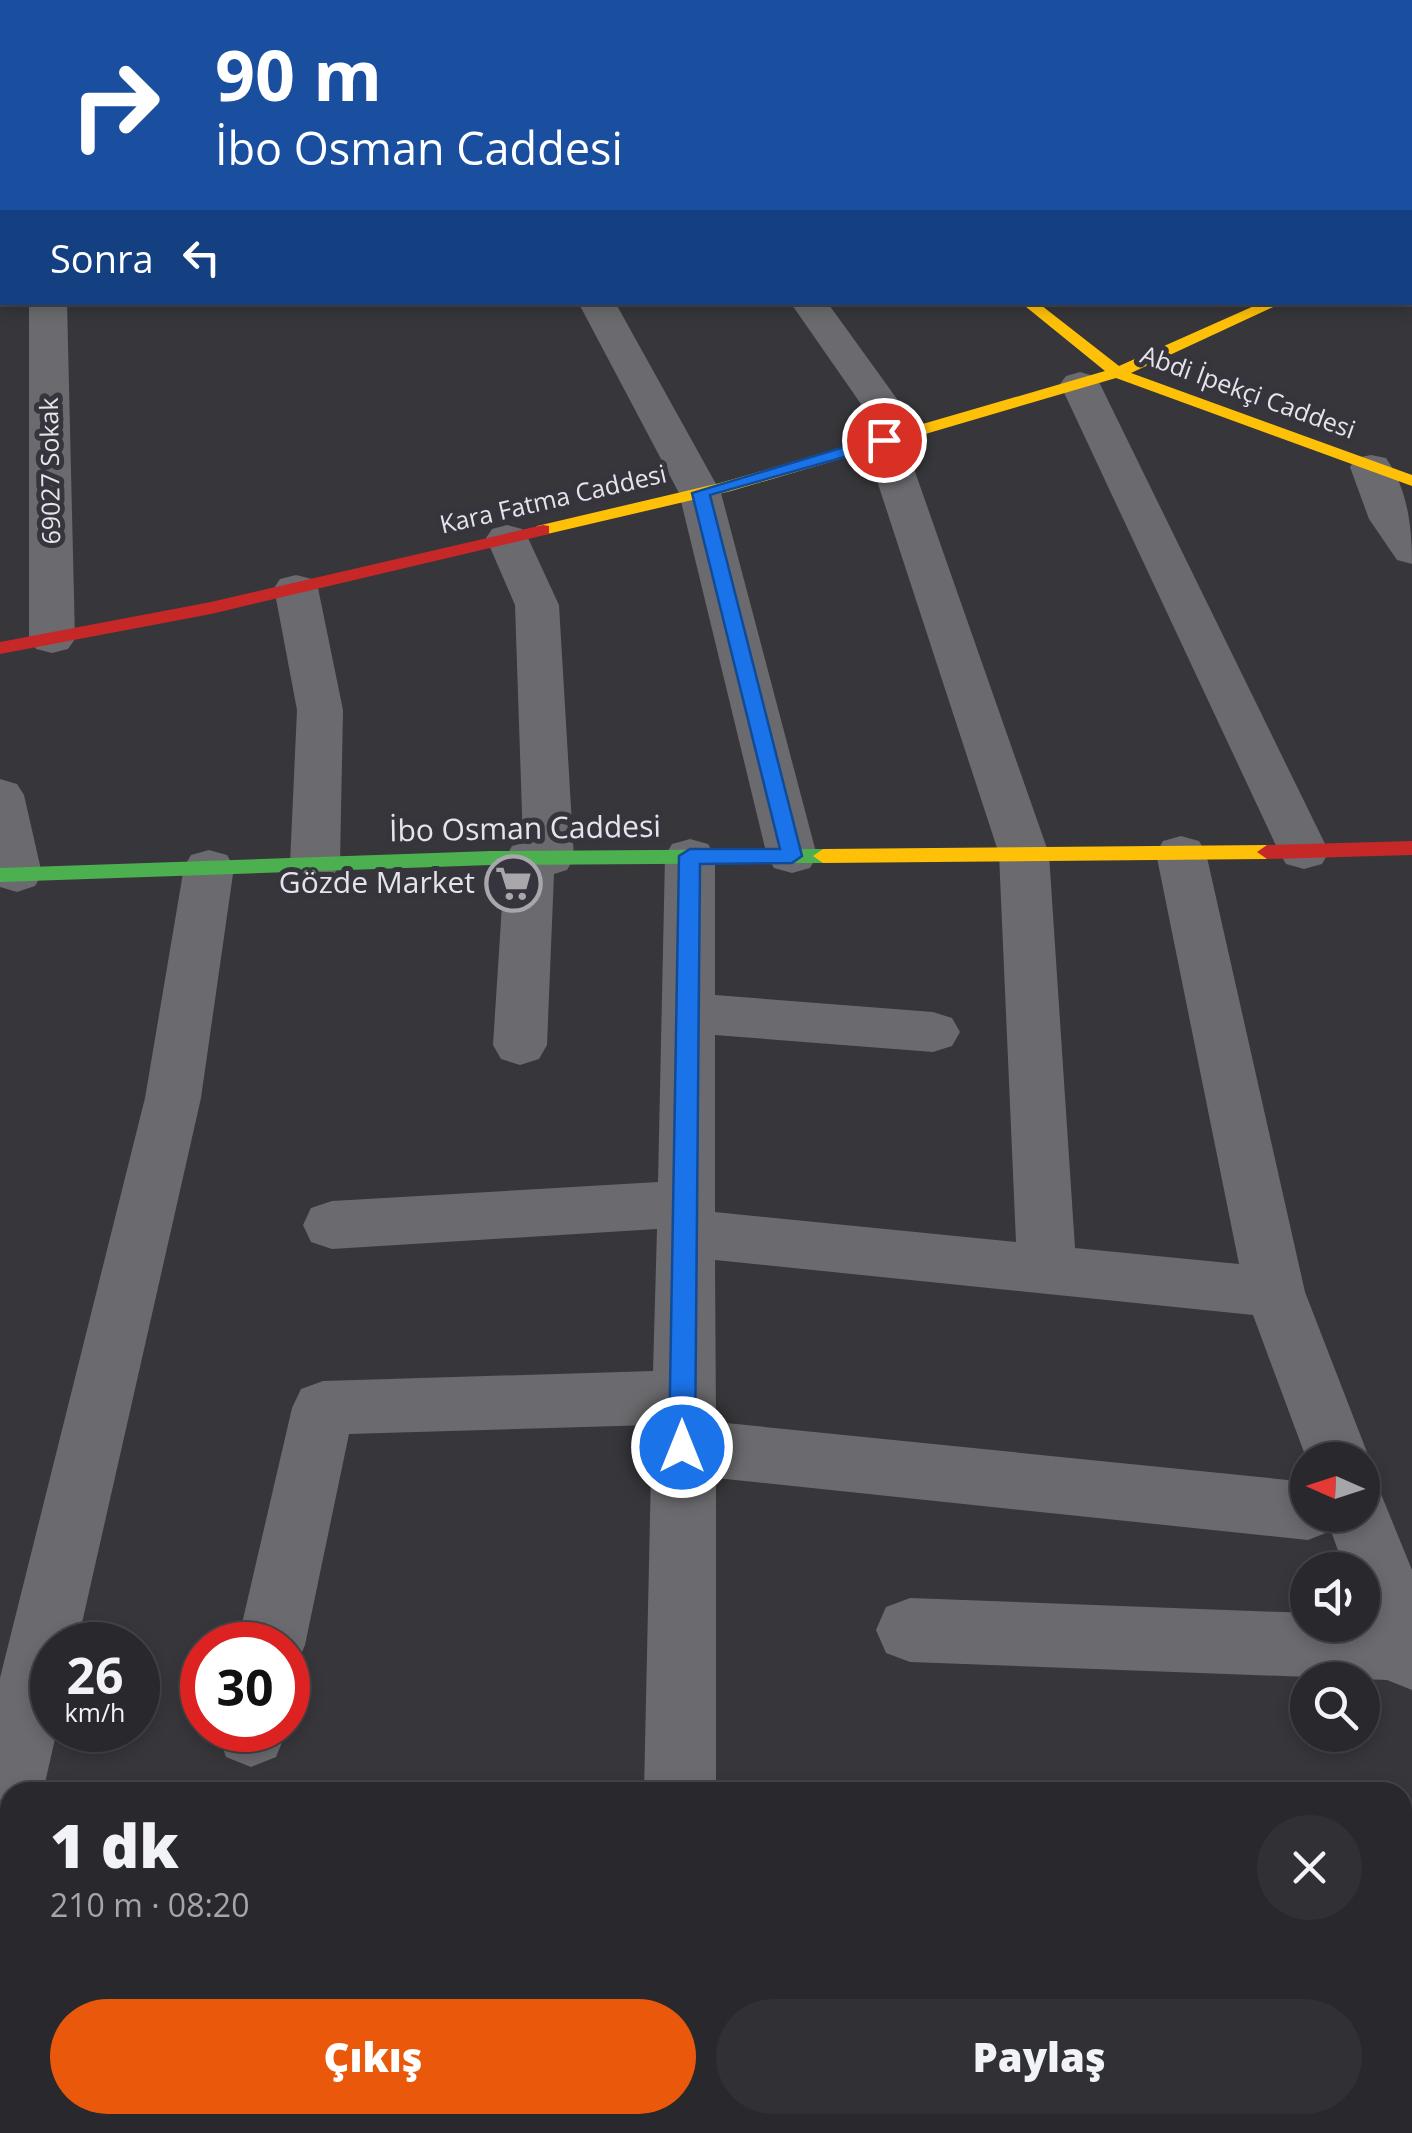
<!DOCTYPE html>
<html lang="tr">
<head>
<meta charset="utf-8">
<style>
  :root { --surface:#29282c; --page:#313034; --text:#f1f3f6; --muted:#a5a6a9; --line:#454448; --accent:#ea580c }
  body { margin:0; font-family:"Open Sans",sans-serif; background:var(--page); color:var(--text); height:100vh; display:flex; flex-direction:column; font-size:38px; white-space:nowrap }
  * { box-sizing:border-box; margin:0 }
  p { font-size:32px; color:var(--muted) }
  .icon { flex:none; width:55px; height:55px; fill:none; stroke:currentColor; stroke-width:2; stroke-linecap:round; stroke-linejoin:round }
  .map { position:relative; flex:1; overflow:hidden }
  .panel { position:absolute; left:0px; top:1782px; width:1412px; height:352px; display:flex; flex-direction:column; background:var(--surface); border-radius:30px 30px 0 0; box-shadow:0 5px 15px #0003,0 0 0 2px var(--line) }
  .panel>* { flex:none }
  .banner { position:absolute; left:0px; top:0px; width:1412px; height:305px; box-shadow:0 5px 15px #0003,0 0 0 2px var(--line); background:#1a4fa0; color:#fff; overflow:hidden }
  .needle { width:65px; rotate:273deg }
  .tools { position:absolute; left:1290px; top:1442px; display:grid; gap:20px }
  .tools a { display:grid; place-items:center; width:90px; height:90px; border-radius:50%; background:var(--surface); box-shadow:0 5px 15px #0003,0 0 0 2px var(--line); font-size:50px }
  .speed { position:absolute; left:30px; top:1622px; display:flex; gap:20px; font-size:50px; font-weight:700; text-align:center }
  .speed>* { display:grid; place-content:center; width:130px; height:130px; border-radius:50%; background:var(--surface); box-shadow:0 5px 15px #0003,0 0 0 2px var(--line); line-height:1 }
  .speed small { font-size:25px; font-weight:400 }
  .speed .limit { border:15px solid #d22; background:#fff; color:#111 }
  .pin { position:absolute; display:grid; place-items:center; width:85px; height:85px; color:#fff; margin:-42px; border:5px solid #fff; border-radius:50%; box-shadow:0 2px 10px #0007 }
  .me { position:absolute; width:110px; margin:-55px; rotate:0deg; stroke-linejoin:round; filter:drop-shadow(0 0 8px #0008) }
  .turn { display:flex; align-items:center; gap:35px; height:210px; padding:0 50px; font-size:45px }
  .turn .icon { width:130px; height:130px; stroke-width:2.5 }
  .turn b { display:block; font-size:70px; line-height:85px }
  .then { display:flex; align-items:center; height:95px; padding:0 50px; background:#0003; gap:20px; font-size:38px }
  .round { display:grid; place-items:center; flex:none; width:105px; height:105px; border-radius:52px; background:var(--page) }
  .headline { display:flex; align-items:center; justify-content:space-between; height:170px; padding:0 50px }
  h1 { font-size:60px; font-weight:800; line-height:75px }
  .action { display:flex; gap:20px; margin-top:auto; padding:20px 50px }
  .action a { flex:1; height:115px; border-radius:60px; background:var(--accent); color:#fff; font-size:40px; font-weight:800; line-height:115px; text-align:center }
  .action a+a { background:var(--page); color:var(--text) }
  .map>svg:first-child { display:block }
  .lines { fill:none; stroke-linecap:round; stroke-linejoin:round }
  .street { fill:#6b6a6e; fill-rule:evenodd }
  .fast { fill:#4caf50; fill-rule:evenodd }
  .slow { fill:#ffc107; fill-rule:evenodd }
  .jam { fill:#c62828; fill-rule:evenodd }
  .route { fill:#1a73e8; stroke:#114b97; stroke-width:2.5 }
  .labels { text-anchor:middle; stroke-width:10; stroke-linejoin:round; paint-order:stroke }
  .far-street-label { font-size:25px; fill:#e6e4ea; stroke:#36343c }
  .street-label { font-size:30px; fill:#e6e4ea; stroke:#36343c }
  .poi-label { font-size:30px; fill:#e6e4ea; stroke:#36343c; text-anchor:end }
</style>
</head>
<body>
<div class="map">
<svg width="1412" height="2133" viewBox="0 0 1412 2133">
  <rect width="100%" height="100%" fill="#37363a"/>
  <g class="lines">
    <path class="street" d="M884 0H914V2H884Z
      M983 0H1013V2H983Z
      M1181 0H1213L1214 2H1183Z
      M1310 0H1342L1343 2H1312Z
      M1410 68 1412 69V90L1410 89Z
      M1410 175H1412V197H1410Z
      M0 228H2V250H0Z
      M29 302H67L75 639 68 649 52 653 36 649 29 639Z
      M578 302H615L721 493 817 856 810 868 792 873 774 868 767 856 679 493Z
      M790 302H827L923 435 917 444 906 446 1049 854 1075 1248 1239 1264 1156 853 1163 841 1181 836 1199 841 1206 853 1305 1292 1370 1460 1362 1476V1460H1308V1463L1253 1315 715 1260 716 1422 1308 1482V1515H1362V1487L1381 1494 1412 1570V1690L1387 1680 910 1662 886 1653 876 1630 886 1607 910 1598 1308 1613V1625H1362V1570H1345L1331 1531 1308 1540 716 1478V1792H644L652 1425 349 1434 305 1645 295 1668 288 1671V1645H237L292 1408 301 1389 323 1381 653 1371 657 1229 332 1249 311 1242 303 1225 311 1208 332 1201 658 1182 665 856 672 844 690 839 708 844 715 856V995L933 1012 952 1018 960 1032 952 1046 933 1052 715 1035V1212L1016 1242 999 854 864 441 870 432 879 430Z
      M1080 372 1094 376 1100 384 1329 852 1322 864 1304 869 1286 864 1279 852 1060 384 1066 376Z
      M1371 455 1386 458C1408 490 1412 527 1412 564L1397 560 1369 519 1350 467 1356 458Z
      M507 525 522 529 528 538 559 605 574 858 567 870 554 874 547 1045 539 1059 520 1065 501 1059 493 1045 505 858 512 846 523 843 515 605 486 538 492 529Z
      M296 575 312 579 318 588 343 710 340 864 333 876 315 881 297 876 290 864 297 710 274 588 280 579Z
      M0 779 17 784 24 795 42 874 35 886 17 892 0 887Z
      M209 850 227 855 234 867 201 1098 77 1645H52V1730H57L43 1792H10V1855L0 1859V1678L145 1098 184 867 191 855Z
      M217 1730H287L276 1757 251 1767 226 1757Z
      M0 1978 10 1979V2057L0 2056Z
      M643 2125H723V2133H643Z"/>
    <path class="fast" d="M619 0H633L634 2H621Z
      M0 113H2V121H0Z
      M823 849 833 856 823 863 491 865 0 882V868L491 851Z"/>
    <path class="slow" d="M272 0H286L287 2H274Z
      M1020 302H1037L1119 366 1263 302H1284L1131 373 1412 475V486L1116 378 731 491 543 535 534 530 537 526 720 483 1105 371Z
      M1267 845 1277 852 1267 859 823 863 813 856 823 849Z"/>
    <path class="jam" d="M543 525 549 526V534L211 614 0 654V642L211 602Z
      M1412 841V855L1267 859 1257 852 1267 845Z"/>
  </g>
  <path class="route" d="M884 435 890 437V444L710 495 802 856 792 863 700 864 695 1447 691 1455 682 1459 673 1455 669 1447 679 856 690 849H780L692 493Z"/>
  <defs>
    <symbol id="supermarket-ring" viewBox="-11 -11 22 22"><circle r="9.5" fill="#36343c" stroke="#a9a7ac" stroke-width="1.5"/><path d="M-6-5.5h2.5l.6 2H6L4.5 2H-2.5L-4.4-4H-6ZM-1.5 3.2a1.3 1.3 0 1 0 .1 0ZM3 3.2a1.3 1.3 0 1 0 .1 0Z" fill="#a9a7ac"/></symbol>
  </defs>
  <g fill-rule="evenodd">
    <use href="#supermarket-ring" x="482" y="852" width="63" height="63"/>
  </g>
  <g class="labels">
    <g class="far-street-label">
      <text transform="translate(1248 392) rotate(20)" y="9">Abdi İpekçi Caddesi</text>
      <text transform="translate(50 471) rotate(-91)" y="9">69027 Sokak</text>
      <text transform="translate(553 499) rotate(-13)" y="9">Kara Fatma Caddesi</text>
    </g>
    <g class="street-label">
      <text transform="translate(525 829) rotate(-1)" y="10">İbo Osman Caddesi</text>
    </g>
    <g class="poi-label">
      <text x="475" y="893">Gözde Market</text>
    </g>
  </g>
</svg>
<div class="tools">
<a><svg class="needle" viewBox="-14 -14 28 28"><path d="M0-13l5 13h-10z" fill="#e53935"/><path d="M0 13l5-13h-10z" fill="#a5a6a9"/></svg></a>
<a><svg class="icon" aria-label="sound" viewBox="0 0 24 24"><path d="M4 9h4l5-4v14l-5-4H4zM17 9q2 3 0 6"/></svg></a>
<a><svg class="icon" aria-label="search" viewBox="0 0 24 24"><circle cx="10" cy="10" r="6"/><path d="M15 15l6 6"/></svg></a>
</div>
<div class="speed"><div>26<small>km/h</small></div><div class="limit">30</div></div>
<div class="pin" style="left:884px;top:440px;background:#d93025"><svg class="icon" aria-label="arrive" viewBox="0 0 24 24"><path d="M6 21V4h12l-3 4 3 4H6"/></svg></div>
<svg class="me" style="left:682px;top:1447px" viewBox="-20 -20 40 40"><circle r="17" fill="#1a73e8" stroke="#fff" stroke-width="3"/><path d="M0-11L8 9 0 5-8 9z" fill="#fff"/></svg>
<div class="banner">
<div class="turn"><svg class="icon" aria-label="right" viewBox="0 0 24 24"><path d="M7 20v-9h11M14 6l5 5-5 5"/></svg><div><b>90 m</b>İbo Osman Caddesi</div></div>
<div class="then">Sonra<svg class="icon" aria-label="left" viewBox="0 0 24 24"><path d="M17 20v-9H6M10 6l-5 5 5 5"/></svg></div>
</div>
<section class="panel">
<div class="headline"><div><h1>1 dk</h1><p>210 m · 08:20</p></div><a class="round"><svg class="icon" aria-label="close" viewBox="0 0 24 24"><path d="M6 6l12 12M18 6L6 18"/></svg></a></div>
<div class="action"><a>Çıkış</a><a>Paylaş</a></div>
</section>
</div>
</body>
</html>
